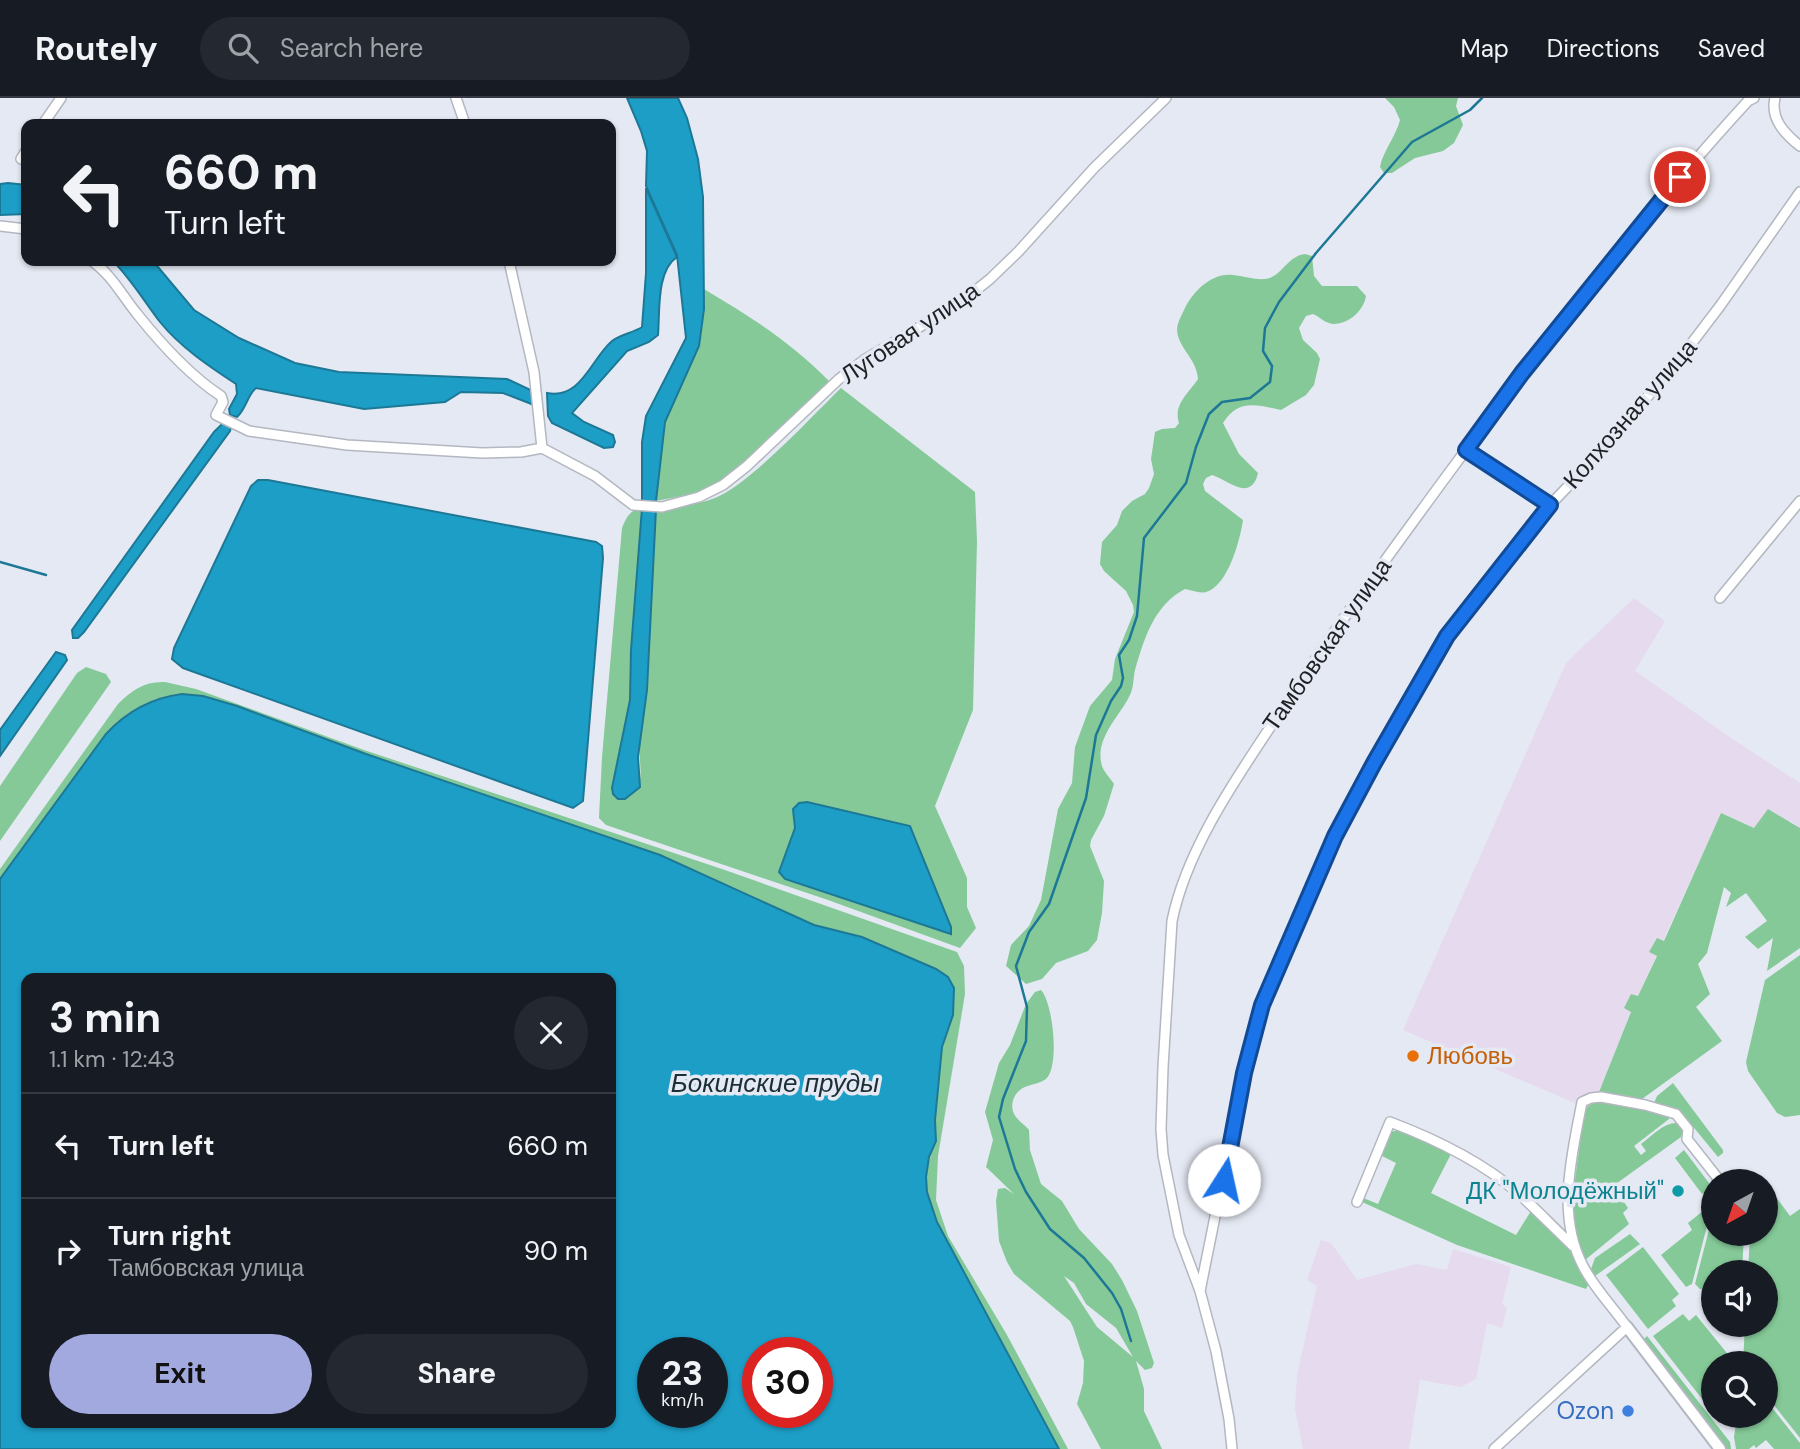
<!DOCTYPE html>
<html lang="en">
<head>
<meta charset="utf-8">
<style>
  :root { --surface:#171b24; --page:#242831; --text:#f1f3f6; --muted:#9ea1a6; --line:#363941; --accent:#a2a9df }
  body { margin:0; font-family:"DM Sans",sans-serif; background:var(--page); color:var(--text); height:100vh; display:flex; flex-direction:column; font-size:26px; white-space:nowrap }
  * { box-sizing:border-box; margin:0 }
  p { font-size:23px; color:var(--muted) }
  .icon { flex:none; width:38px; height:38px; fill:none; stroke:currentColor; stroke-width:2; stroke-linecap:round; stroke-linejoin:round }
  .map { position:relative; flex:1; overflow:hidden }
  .side { position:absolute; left:21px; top:875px; width:595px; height:455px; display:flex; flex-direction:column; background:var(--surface); border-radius:14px; box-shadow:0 2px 5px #0004 }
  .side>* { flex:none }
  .guide { position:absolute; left:21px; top:21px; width:595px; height:147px; border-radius:14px; box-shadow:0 2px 5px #0004; background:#171b24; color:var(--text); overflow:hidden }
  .needle { width:46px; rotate:220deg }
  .controls { position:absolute; left:1701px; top:1071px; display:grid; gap:14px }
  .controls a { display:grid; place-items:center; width:77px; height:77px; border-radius:50%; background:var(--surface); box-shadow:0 2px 5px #0004; font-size:35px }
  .speed { position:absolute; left:637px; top:1239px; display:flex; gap:14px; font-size:35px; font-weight:700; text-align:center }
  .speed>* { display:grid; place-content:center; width:91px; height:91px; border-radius:50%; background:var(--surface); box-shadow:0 2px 5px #0004; line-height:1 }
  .speed small { font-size:18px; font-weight:400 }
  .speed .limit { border:10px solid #d22; background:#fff; color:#111 }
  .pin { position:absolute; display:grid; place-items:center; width:60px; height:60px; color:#fff; margin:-30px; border:4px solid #fff; border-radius:50%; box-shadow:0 2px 7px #0007 }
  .me { position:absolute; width:77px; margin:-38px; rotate:10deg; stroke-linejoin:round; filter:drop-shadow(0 0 5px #0008) }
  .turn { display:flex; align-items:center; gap:24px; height:147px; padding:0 28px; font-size:32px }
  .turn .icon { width:91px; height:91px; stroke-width:2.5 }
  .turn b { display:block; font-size:49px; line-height:60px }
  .round { display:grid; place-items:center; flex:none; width:74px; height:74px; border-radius:37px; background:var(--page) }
  .head { display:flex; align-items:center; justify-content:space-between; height:119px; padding:0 28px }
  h1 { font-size:42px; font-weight:700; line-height:52px }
  .button { display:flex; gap:14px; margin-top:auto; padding:14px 28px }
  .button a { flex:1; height:80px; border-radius:42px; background:var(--accent); color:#111; font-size:28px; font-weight:700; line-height:80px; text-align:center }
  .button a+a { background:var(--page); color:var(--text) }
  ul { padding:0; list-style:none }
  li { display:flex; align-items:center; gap:21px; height:105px; padding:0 28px; border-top:2px solid var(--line) }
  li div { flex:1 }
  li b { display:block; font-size:26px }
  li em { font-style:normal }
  header { display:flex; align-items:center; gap:42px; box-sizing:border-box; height:98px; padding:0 35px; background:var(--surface); border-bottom:2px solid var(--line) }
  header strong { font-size:33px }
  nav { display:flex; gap:38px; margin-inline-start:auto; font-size:24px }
  .search { width:490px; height:63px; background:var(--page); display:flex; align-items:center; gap:18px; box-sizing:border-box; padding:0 24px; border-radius:38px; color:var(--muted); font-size:26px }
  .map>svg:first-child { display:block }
  .industrial { fill:#e6daee }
  .green { fill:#85c998; fill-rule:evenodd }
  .water { fill:#1d9ec7; stroke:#1d7896; stroke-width:2; fill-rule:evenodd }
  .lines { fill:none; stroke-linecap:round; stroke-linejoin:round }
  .stream { stroke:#1d7896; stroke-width:2.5 }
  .minor-casing { stroke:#b3b7c0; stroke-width:12 }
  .tertiary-casing { stroke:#b3b7c0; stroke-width:14 }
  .minor { stroke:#fff; stroke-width:9 }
  .tertiary { stroke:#fff; stroke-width:10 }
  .route-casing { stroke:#114b97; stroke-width:18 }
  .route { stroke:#1a73e8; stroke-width:12 }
  .food-dot { fill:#e8710a; stroke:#e5e9f3; stroke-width:2.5 }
  .culture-dot { fill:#0f9aa8; stroke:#e5e9f3; stroke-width:2.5 }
  .shop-dot { fill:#3f7fe0; stroke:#e5e9f3; stroke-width:2.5 }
  .labels { text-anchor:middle; stroke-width:7; stroke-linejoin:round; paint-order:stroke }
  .street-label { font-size:24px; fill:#1e2023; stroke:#e5e9f3 }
  .food-label { font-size:24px; fill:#c56008; stroke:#e5e9f3; text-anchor:start }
  .culture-label { font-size:24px; fill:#0d838f; stroke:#e5e9f3; text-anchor:end }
  .shop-label { font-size:24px; fill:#366cbe; stroke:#e5e9f3; text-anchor:end }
  .water-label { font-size:26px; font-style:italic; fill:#1b2f37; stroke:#e5e9f3 }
</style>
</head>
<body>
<header>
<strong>Routely</strong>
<div class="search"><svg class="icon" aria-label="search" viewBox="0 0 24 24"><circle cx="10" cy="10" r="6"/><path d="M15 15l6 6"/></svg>Search here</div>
<nav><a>Map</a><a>Directions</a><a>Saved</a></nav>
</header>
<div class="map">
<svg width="1800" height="1351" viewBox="0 0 1800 1351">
  <rect width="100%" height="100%" fill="#e5e9f3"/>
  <path class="industrial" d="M1634 500 1665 523 1635 573 1734 642 1800 685V730L1791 723 1755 730 1721 715 1631 913 1599 994 1582 1008 1403 932 1566 565Z
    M1321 1142 1331 1145 1357 1182 1416 1166 1447 1172 1453 1151 1511 1169 1502 1206 1507 1210 1502 1230 1487 1225 1476 1281 1461 1289 1420 1282 1409 1351H1303L1295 1311 1297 1277 1317 1188 1307 1182Z"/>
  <path class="green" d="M1385 0H1458L1456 8 1463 27 1454 45 1443 53 1415 60 1392 75H1384L1380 69C1383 53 1396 38 1400 22L1394 9Z
    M1305 156 1312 158 1314 178 1322 188H1357L1366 198C1364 212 1349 226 1334 226 1326 226 1320 219 1313 216L1306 218 1299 230 1303 242 1317 255 1320 261 1314 287 1306 297 1281 312C1258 307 1238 300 1223 325L1239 356 1258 375C1251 405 1228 382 1212 377L1206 380 1203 386 1205 393 1243 422C1240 442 1228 488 1206 494 1199 496 1192 492 1185 491 1154 507 1144 541 1135 572 1133 581 1134 590 1129 599 1119 619 1094 641 1102 668 1104 674 1111 681 1114 686L1104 718 1091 742 1090 748 1104 783 1102 815 1097 842 1088 853 1056 865 1042 881 1026 886 1006 868 1011 847 1029 828 1041 802 1058 711 1072 685 1075 649 1090 608 1112 582 1115 561 1134 514 1133 507 1126 493 1104 473 1100 466 1102 444 1117 427 1122 413 1132 403 1145 396 1149 390 1154 376 1151 361 1155 334 1162 331 1175 330 1179 325C1173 306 1189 295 1198 281 1197 263 1183 254 1178 238 1175 228 1180 221 1184 212 1192 194 1212 174 1233 177 1244 178 1255 182 1265 181 1282 179 1287 158 1305 156Z
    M704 191C754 221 791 244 832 286L723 384 698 395 656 403 665 324 704 211Z
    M841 290 975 394 977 443 973 612 935 708 967 780V809L976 830 960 850 828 802 606 727 599 720 602 659 622 430C626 420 630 411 642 410L631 552 630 602 612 690 613 696 618 701C631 701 637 693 640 681 642 673 638 655 640 644 650 566 650 488 656 411 676 409 696 407 715 400 751 385 811 319 841 290ZM807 704 910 728 952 833 951 836 785 781 780 774 795 730 794 718 799 705Z
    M86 569 106 576 111 584 0 743V688L77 575Z
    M165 584 196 591 364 652 722 771 957 854 964 868 965 896 938 1058 936 1102 948 1138 1007 1237 1068 1351H1059L937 1124 927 1094V1069L936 1042 935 1022 942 949 953 916 862 839 814 827 660 757 366 656 237 608 203 598 182 596 156 601 134 612 117 624 0 780V771L118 606C132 592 145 583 165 584Z
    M1768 711 1800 730V850L1767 873 1773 840 1758 851 1745 839 1767 823 1746 795 1726 809 1731 795 1724 789 1707 855 1698 866 1710 896 1696 909 1722 943 1642 1001 1638 1002 1599 994 1631 914 1624 910 1631 896 1638 898 1657 858 1649 854 1657 840 1664 843 1721 715 1754 730Z
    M1800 857V1017L1785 1019 1777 1015 1748 973 1746 964 1765 882Z
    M1041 892C1053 905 1060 968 1046 981 1041 985 1032 986 1025 989 1015 993 1009 1005 1014 1016 1017 1022 1025 1027 1029 1032L1030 1052 1041 1086 1062 1103 1079 1131 1112 1166 1122 1182 1137 1213 1154 1265 1152 1270 1145 1272 1136 1263 1144 1291V1313L1162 1351H1101L1077 1306 1083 1285 1084 1263 1073 1229 1070 1223 1014 1176 1007 1164 999 1143 996 1103 998 1091 1005 1090 1014 1096 986 1069 993 1042 985 1014 999 965 1010 947 1026 906 1035 894ZM1064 1178 1074 1185 1086 1206 1116 1230 1133 1259 1097 1229Z
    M1673 985 1723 1052V1055L1718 1059 1681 1014 1654 1005 1657 998Z
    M1597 1003 1659 1014 1669 1018V1021L1634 1048 1641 1057 1646 1053 1641 1046C1652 1038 1664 1024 1678 1025L1683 1034 1681 1039 1613 1088 1628 1110 1623 1115 1629 1126 1585 1162 1573 1129 1572 1104 1584 1014 1588 1008Z
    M1399 1032 1426 1042 1451 1056 1431 1095 1516 1137 1531 1113 1569 1151 1589 1185 1586 1191 1457 1147 1362 1104 1361 1099 1378 1106 1396 1065 1380 1057 1390 1034Z
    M1684 1052 1712 1089 1702 1096 1675 1060Z
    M1770 1091 1790 1118 1800 1111V1340L1766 1297V1265H1743L1745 1227H1766V1174H1748L1750 1136H1766V1094Z
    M1713 1105 1692 1186 1686 1189 1661 1157 1692 1132 1688 1125Z
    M1713 1116V1136H1744L1742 1174H1713V1206L1705 1198 1706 1192 1700 1191 1695 1186Z
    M1630 1136 1640 1146 1595 1178 1591 1171 1595 1160Z
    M1643 1149 1679 1196 1672 1202 1676 1208 1648 1231 1606 1177Z
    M1683 1216 1689 1223 1696 1217 1735 1265H1713V1315L1653 1238Z
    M1647 1238 1730 1344 1731 1351H1725L1644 1245V1241Z
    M1766 1302 1800 1345V1351H1774L1766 1342 1756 1350 1754 1347 1749 1351H1736L1734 1339 1737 1318H1766Z"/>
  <path class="water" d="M627 0H678L687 20 698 61 703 99 704 211 699 248 665 324 656 403 642 404V344L646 318 686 240 677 157 646 88 647 53 641 33Z
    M8 85 26 87V116L0 117V86Z
    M646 90 677 159C656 173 660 214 658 237L649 244 627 253 572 315 584 324 613 337 615 344 613 349 604 350 552 325 548 318 547 295C581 302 591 261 612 243 621 236 633 235 642 229L646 175Z
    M113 163H153L194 212 239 240 295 265 339 274 507 281 535 294 534 307 503 295 461 294 445 304 364 311 256 290C247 298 246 311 237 319L230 317 229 311 237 296 236 286C210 269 180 249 160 224 144 203 131 181 113 163Z
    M225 325 231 329 230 333 84 534 78 540H73L72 532 214 334 222 326Z
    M258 382H268L596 444 602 448 603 460 583 703 573 710 183 570 172 561 174 550 251 388Z
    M642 410 656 411 647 592 638 659 640 689 625 701H618L613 696 612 690 630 602 631 552Z
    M56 554 65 557 67 562 0 658V632Z
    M182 596 203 598 237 608 366 656 660 757 814 827 862 839 936 871 948 879 954 890 953 917 942 949 935 1022 936 1043 929 1059 926 1079 927 1094 937 1124 1059 1351H0V781L106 636C127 613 151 600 182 596ZM26 880H611V1325H26ZM653 1255H712V1314H653ZM758 1255H817V1314H758Z
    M807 704 910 728 951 829V836L785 781 779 774 795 730 793 711 799 705Z"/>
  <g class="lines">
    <path class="stream" d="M0 464 46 477
      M1131 1243 1121 1211 1112 1195 1084 1160 1050 1131 1026 1094 1015 1071 999 1019 1003 1001 1026 943 1027 909 1016 868 1029 834 1049 806 1086 700 1096 637 1111 603 1121 588 1123 580 1119 557 1129 542 1137 518 1144 440 1186 385 1196 349 1209 316 1222 304 1250 300 1270 284 1272 268 1263 253 1265 230 1279 204 1316 155 1412 44 1470 12 1482 0"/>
    <defs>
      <path id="minor" d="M456 0 465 26
        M1775 0C1770 21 1785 36 1800 48
        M43 26 61 0
        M21 61 26 53
        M0 128 26 131
        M92 163C112 177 123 199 138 217 162 247 189 277 221 298L223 304 216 317 249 333 347 347 482 355 521 354 542 350 595 378 633 407 662 409 699 399 723 387 747 368 839 281 864 262 960 205 990 181 1019 153 1094 70 1166 0
        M509 163 534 274 542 350
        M1466 352 1550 407
        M1720 500 1800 403
        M1357 1104 1390 1024C1435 1041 1481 1063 1518 1095 1537 1112 1555 1131 1573 1148
        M1200 1193 1244 975 1262 907 1335 739 1374 665 1446 538 1550 407 1602 353 1685 254 1720 208 1800 94
        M1232 1351 1229 1321 1216 1253 1200 1193 1179 1137 1163 1057 1161 1031 1163 969 1172 823C1188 744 1246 667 1290 599 1337 527 1389 457 1440 387 1537 255 1637 124 1748 3L1754 0
        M1494 1351 1627 1229C1613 1209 1594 1190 1583 1168 1556 1117 1572 1057 1582 1004L1591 1000 1601 999 1645 1007 1676 1016 1688 1031 1687 1041 1720 1083"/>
      <path id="tertiary" d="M1627 1229 1720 1351"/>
    </defs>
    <use href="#minor" class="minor-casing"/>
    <use href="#tertiary" class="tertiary-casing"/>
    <use href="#minor" class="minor"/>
    <use href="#tertiary" class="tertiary"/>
  </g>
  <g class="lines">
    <defs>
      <path id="route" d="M1224 1082 1244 975 1262 907 1335 738 1374 665 1447 538 1550 407 1466 352 1522 275 1680 79"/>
    </defs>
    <use href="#route" class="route-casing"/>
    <use href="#route" class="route"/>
  </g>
  <circle class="food-dot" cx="1413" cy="958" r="7"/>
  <circle class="culture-dot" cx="1678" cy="1093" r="7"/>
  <circle class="shop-dot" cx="1628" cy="1313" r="7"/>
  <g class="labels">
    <g class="street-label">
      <text transform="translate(910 235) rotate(-34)" y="8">Луговая улица</text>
      <text transform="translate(1630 316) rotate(-49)" y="8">Колхозная улица</text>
      <text transform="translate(1327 547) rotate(-55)" y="8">Тамбовская улица</text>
    </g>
    <g class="food-label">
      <text x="1427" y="966">Любовь</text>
    </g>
    <g class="culture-label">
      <text x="1664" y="1101">ДК "Молодёжный"</text>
    </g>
    <g class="shop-label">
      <text x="1614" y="1321">Ozon</text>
    </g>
    <g class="water-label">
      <text x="775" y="994">Бокинские пруды</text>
    </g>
  </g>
</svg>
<div class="controls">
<a><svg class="needle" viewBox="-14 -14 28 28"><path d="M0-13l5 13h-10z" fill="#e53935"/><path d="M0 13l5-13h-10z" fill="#9ea1a6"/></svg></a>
<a><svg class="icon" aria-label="sound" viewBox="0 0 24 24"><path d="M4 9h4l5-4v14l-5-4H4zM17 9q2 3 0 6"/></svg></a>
<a><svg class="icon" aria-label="search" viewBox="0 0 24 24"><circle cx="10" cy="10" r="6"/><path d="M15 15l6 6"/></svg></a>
</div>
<div class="speed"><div>23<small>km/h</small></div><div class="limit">30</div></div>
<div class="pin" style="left:1680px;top:79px;background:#d93025"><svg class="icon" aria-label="arrive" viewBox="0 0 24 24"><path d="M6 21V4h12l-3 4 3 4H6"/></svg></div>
<svg class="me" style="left:1224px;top:1082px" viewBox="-20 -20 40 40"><circle r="19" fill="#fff"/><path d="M0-13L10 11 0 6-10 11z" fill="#1a73e8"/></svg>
<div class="guide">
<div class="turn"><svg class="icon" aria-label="left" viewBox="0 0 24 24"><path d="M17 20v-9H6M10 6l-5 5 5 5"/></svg><div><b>660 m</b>Turn left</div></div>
</div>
<section class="side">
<div class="head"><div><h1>3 min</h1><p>1.1 km · 12:43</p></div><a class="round"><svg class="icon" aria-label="close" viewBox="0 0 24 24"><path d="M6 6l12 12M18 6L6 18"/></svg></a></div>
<ul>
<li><svg class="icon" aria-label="left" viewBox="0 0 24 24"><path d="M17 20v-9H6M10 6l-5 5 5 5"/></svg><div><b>Turn left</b></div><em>660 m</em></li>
<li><svg class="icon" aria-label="right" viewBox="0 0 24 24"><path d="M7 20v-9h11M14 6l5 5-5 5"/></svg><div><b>Turn right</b><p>Тамбовская улица</p></div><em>90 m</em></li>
</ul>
<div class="button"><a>Exit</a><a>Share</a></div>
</section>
</div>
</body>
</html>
